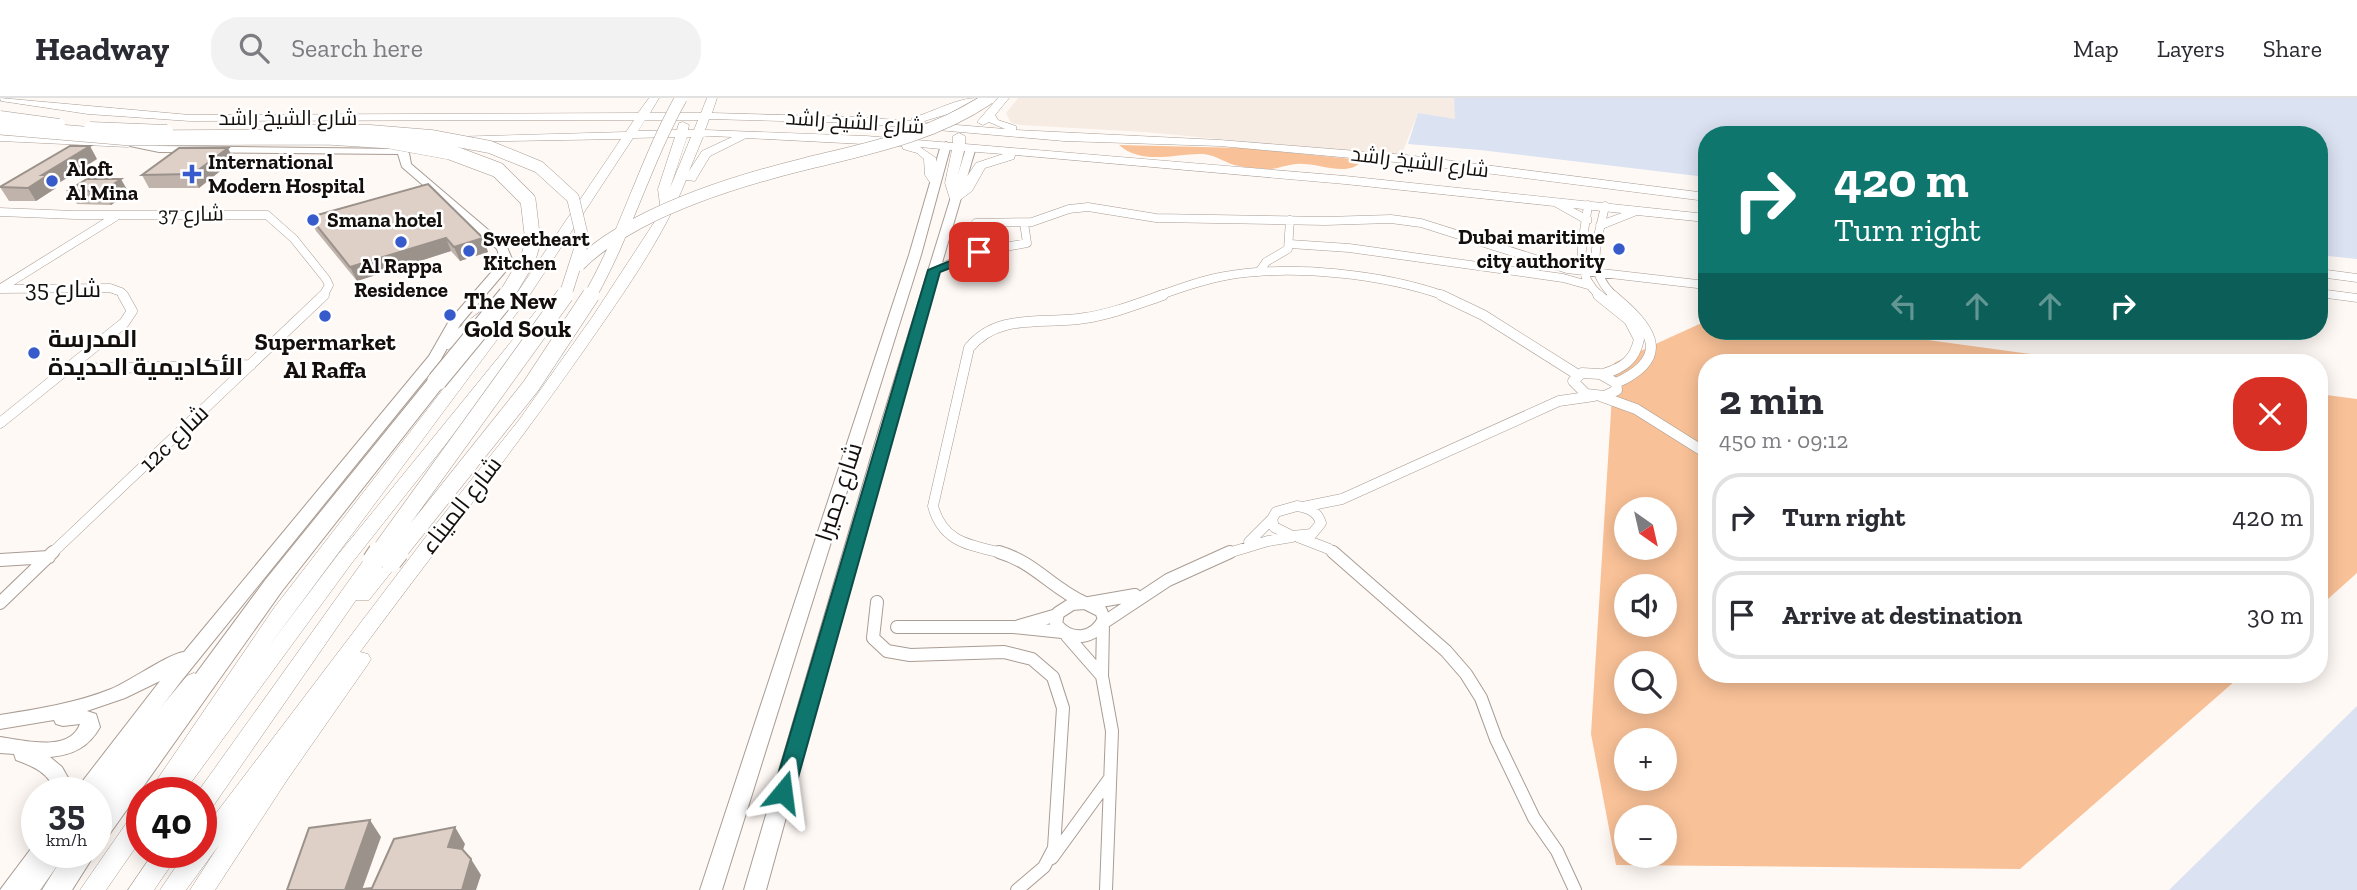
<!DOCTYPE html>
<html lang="en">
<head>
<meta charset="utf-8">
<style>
  :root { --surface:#fff; --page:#f2f2f3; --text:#2b2b33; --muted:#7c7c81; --line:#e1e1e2 }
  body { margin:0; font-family:"Zilla Slab",Cairo,serif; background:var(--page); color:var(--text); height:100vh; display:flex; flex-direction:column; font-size:26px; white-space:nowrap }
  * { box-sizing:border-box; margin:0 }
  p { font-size:23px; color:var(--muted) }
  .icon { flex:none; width:38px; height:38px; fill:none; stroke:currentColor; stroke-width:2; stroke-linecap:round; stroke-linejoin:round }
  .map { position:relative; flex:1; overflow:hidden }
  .sheet { position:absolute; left:1698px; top:256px; width:630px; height:329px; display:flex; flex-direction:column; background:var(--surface); border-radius:28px; box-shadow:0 4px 18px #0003 }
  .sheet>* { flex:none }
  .hud { position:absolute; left:1698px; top:28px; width:630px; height:214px; border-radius:28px; box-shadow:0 4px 18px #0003; background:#0f766e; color:#fff; overflow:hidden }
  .needle { width:46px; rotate:146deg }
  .fabs { position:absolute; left:1614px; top:399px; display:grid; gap:14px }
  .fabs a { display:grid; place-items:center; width:63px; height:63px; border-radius:50%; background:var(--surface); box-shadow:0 4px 18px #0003; font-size:35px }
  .speed { position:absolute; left:21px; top:679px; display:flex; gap:14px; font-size:35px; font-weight:700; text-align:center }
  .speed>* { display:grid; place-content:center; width:91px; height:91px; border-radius:50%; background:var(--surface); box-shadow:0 4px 18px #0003; line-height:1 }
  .speed small { font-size:18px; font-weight:400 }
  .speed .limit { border:10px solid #d22; background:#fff; color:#111 }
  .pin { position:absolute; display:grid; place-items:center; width:60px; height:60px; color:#fff; margin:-30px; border-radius:14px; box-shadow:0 4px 10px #0006 }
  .me { position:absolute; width:77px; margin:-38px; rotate:16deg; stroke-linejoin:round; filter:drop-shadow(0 0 5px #0008) }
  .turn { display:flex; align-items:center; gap:24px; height:147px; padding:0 21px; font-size:32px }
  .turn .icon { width:91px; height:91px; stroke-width:2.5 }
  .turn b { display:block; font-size:49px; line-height:60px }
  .lanes { display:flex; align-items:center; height:66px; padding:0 21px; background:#0003; justify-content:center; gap:35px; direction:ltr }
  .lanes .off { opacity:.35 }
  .round { display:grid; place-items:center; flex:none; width:74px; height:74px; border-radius:28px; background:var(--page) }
  .head { display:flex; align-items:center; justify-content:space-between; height:119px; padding:0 21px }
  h1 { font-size:42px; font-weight:800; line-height:52px }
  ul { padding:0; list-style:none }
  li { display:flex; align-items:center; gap:21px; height:88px; margin:0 14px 10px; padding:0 7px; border:4px solid var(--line); border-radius:28px }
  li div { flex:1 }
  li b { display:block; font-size:26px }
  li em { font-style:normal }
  header { display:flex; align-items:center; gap:42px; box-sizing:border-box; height:98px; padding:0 35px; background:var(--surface); border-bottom:2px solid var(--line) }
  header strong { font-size:33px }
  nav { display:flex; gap:38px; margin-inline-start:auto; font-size:24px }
  .search { width:490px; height:63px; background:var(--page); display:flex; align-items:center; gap:18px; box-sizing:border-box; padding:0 24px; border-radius:28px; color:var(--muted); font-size:26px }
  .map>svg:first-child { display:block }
  .built { fill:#f7ece3 }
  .green { fill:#f9c197; fill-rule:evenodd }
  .water { fill:#dbe2f2 }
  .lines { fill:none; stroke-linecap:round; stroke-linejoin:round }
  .street-far2-casing { stroke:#a99c93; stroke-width:9 }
  .street-far1-casing { stroke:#a99c93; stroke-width:11 }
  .street-casing { stroke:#a99c93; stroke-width:14 }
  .secondary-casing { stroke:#a99c93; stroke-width:2 }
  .primary-casing { stroke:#a99c93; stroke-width:1 }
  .highway-casing { stroke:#a99c93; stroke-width:2 }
  .street-far2 { stroke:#fff; stroke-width:8 }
  .street-far1 { stroke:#fff; stroke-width:10 }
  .street { stroke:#fff; stroke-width:12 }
  .secondary { fill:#fff; fill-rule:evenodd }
  .primary { fill:#fff; fill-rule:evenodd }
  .highway { fill:#fff; fill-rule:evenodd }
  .primary-bridge-far2-casing { stroke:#a99c93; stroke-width:13; stroke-linecap:butt }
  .primary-bridge-far1-casing { stroke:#a99c93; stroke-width:18; stroke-linecap:butt }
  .primary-bridge-casing { stroke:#a99c93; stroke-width:23; stroke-linecap:butt }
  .highway-bridge-far1-casing { stroke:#a99c93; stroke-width:16; stroke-linecap:butt }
  .highway-bridge-casing { stroke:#a99c93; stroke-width:21; stroke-linecap:butt }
  .primary-bridge-far2 { stroke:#fff; stroke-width:12 }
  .primary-bridge-far1 { stroke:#fff; stroke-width:17 }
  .primary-bridge { stroke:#fff; stroke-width:21 }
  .highway-bridge-far1 { stroke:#fff; stroke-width:15 }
  .highway-bridge { stroke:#fff; stroke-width:19 }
  .wall { fill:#bfb3ab }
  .shaded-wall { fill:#9b928b }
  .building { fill:#ded0c7; stroke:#9b928b; stroke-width:2 }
  .route { fill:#0f766e; stroke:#0a4d48; stroke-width:2 }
  .poi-dot { fill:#385bcc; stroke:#fff; stroke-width:2.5 }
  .labels { text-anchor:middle; stroke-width:5; stroke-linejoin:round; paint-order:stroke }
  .far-street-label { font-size:21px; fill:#140f0c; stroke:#fff }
  .far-poi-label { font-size:21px; font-weight:bold; fill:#140f0c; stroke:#fff; text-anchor:start }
  .street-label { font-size:24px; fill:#140f0c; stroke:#fff }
  .poi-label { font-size:24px; font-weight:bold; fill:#140f0c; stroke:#fff; text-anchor:start }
</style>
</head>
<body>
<header>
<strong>Headway</strong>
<div class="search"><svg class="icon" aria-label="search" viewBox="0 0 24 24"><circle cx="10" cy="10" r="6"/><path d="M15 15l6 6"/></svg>Search here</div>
<nav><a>Map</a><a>Layers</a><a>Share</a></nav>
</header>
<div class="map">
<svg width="2357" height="792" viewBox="0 0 2357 792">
  <rect width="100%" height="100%" fill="#fff9f5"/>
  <path class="built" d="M1018 0H1454L1456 22 1418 15 1401 58 1144 34 1020 27 1011 25 1006 15Z"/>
  <path class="green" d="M1119 47 1242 50 1352 61 1360 65C1346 78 1320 66 1303 66 1291 65 1282 70 1271 71 1261 71 1248 70 1239 68 1226 66 1217 57 1203 56 1176 55 1143 68 1119 47Z
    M1706 223V233H1862L2090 264H1706V576H2243L2020 771 1616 767 1591 636 1614 265ZM1626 411H1664V450H1626ZM1626 488H1664V527H1626ZM1626 565H1664V604H1626ZM1626 642H1664V681H1626ZM1626 719H1664V758H1626Z
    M2319 296 2357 301V475L2319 509Z"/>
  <path class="water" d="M1454 0H2357V161L2319 157V37H1706V79L1480 52 1408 46 1418 15 1455 21Z
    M2357 608V792H2169Z"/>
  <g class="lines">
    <defs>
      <path id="street-far2" d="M1588 107C1584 141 1571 173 1600 198
        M1605 108C1598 143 1584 170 1614 198
        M0 114 75 117H267L294 141 326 181 329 187 323 198
        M976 125 1032 124 1069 111 1088 109 1156 120 1325 123 1391 121 1421 125 1567 171 1706 187
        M1290 146 1349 150 1563 180 1588 187
        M934 172 979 154 1027 145 1024 125
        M1259 174 1266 164 1288 151 1290 122
        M1 190 115 119
        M0 191 110 190 121 194 124 198
        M1158 198C1180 190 1202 182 1225 178 1291 166 1383 176 1445 198"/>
      <path id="street-far1" d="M1441 197 1483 217 1578 277
        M1598 197 1629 222 1639 241C1635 262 1623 270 1603 276
        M1612 197C1648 227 1676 258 1616 285
        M67 271 251 267
        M1582 275 1600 276 1616 285 1617 292 1605 298 1586 296 1573 283Z
        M1600 298 1636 311 1706 355
        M0 325 124 225 132 213 123 197
        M1297 408C1309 410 1317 413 1321 425L1312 436 1292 438 1274 429 1272 421 1276 414Z
        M1303 409 1342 401 1559 303 1594 298
        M1298 439 1329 451 1335 456
        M1249 444 1272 421
        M51 456 324 197
        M1005 456C972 447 943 446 933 408L969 250C998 214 1044 227 1085 220 1112 216 1137 206 1163 197
        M1225 456 1268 443 1292 439"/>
      <path id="street" d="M999 454C1036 465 1051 490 1085 505
        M1333 454 1446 553 1466 576 1481 600 1496 641 1534 720 1557 753 1575 792
        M0 462 49 459
        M877 504 873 540 887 553 910 557 1004 554 1032 561 1053 579 1063 610 1054 750 1044 769 1017 792
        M0 505 53 454
        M1085 505 1101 513 1104 521C1094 542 1070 544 1056 526L1058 515 1072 506Z
        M1089 505 1135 497
        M1103 525 1168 482 1230 454
        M1103 526 1102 578 1112 633 1106 792
        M1019 528 1057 517
        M897 529H1013L1062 534
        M1067 538 1102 578
        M1052 760 1110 680"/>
      <path id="secondary" d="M134 43 159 48 404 51 409 55 411 66 506 147 512 161 505 174 460 227 440 263 182 582 96 695H56C49 675 35 669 16 662L14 656 0 655V639C24 642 69 655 80 626L63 628 56 626 54 622 0 631V617C38 611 76 605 111 591 130 583 170 555 184 554L429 258 449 223 495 170 500 161 497 151 402 69 398 56 159 54 130 48 129 46ZM160 583 78 689 76 694 62 669 50 659C73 657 89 649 100 629L96 616 87 613 125 600Z
        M946 44 951 47 921 157 722 792H700L909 157 941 47Z
        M967 47 976 49 892 335 766 792H744L878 335Z
        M37 746V754H50L24 792H0L33 748Z"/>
      <path id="primary" d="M0 0 190 17 638 15 649 0H659L650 15H701L707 0H717L712 15 856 19 911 23 912 20C933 14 957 0 977 0L948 16 921 24 1005 31 989 24 983 27 977 24 998 0H1009L995 17 998 22 1016 28V32L1220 42 1406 57 1706 95V103L1406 65 1220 48 1064 43 856 25 709 21 705 32 866 38 953 45V38L959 35 965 38V46L1345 78 1706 116V124L1637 117 1602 131 1596 127 1597 124 1622 115 1573 110 1591 119V125L1586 126 1554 108 1345 86 1015 57 1014 61 985 70 972 93 956 105 950 101 945 85 952 52 920 49 936 60 937 77 941 83 935 87 931 86 925 77 924 61 917 55 903 51 902 48 746 40 710 58 695 83 686 82C662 143 620 200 582 255 511 356 434 454 360 554L368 556 371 561 368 566 287 682 215 792H190L219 747 186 792H160L186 754H201V735L428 436 519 322 593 218 661 114 658 91 675 39 633 40 525 204 269 548 337 458 541 207H551L553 210 551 213 351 466 187 690 174 691 171 695H148L274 510 515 198 621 41 454 44 448 41 450 39 626 34 634 22 190 23 88 16 1 3ZM645 22H698L694 32H688L689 27 683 24 679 25 677 32 638 33ZM710 38 732 39 702 53 689 73 703 39ZM687 39H691L670 90ZM964 53 1003 56 976 65 958 92V77Z
        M0 37 128 43 134 46 128 49 0 43Z
        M2319 171 2357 176V184L2319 179Z
        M2319 191 2357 196V204L2319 199Z
        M496 202 503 206 501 209 449 251H439L436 248 439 245Z
        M373 457 382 462 391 457 398 459 400 463 369 502H356L209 714 201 716V695H197L366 459Z
        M194 575 201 578 204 583 201 588 104 709 96 711V695H89L187 578Z
        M142 712V740L106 792H80L134 714Z
        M41 754H67L40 792H14Z
        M154 754H180L154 792H128Z"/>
      <path id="highway" d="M437 277 444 279 446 283 444 287 282 493 106 741 96 744V711L266 481 430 279Z
        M66 754H96L72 792H42Z"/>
    </defs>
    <use href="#street-far2" class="street-far2-casing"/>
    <use href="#street-far1" class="street-far1-casing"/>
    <use href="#street" class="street-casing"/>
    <use href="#secondary" class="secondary-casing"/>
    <use href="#primary" class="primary-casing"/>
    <use href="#highway" class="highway-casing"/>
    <use href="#street-far2" class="street-far2"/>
    <use href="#street-far1" class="street-far1"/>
    <use href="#street" class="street"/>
    <use href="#secondary" class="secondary"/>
    <use href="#primary" class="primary"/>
    <use href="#highway" class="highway"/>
    <defs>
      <path id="primary-bridge-far2" d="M0 19 59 27
        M90 30 167 33
        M269 33H370L431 38 490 49 539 69 573 100 583 142 565 198
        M579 167C596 149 618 136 640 124 692 97 748 80 805 66 870 50 933 38 989 0
        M590 198C626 135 645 64 681 0"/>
      <path id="primary-bridge-far1" d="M378 456 565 197
        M397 456 531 288 591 197"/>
      <path id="primary-bridge" d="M373 463 379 454
        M391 463 398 454"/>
      <path id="highway-bridge-far1" d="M0 29 130 40 326 39 390 43 450 54 498 72 528 102 533 144 528 161 506 198"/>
      <path id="highway-bridge" d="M437 283 508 197"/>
    </defs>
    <use href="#primary-bridge-far2" class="primary-bridge-far2-casing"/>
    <use href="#primary-bridge-far1" class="primary-bridge-far1-casing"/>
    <use href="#primary-bridge" class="primary-bridge-casing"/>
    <use href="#highway-bridge-far1" class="highway-bridge-far1-casing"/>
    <use href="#highway-bridge" class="highway-bridge-casing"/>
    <use href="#primary-bridge-far2" class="primary-bridge-far2"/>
    <use href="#primary-bridge-far1" class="primary-bridge-far1"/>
    <use href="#primary-bridge" class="primary-bridge"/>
    <use href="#highway-bridge-far1" class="highway-bridge-far1"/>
    <use href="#highway-bridge" class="highway-bridge"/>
  </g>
  <path class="wall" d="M97 61 54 88 56 90 36 103H9L0 89Z
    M234 62 199 90H149L142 77Z
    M87 81 129 95 111 107 77 106 69 92Z
    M310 119 483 140 488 154 460 163 451 153 357 183 316 133Z"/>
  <path class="shaded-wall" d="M90 48 97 61 54 88 56 90 36 103 28 90 42 77Z
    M228 50 234 62 199 90 193 76Z
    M121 81 129 95 111 107 103 93Z
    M446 140 451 153 357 183 350 169Z
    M483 140 488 154 460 163 454 149Z
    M370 722 381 739 362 792H345Z
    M455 729 465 746 458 766 448 749Z
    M471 761 481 777 476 792H462Z"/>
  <path class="building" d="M70 48H90L42 77H48L28 90 0 89Z
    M179 50H228L193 76 142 77Z
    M87 81H121L103 93 69 92Z
    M428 86 483 140 454 149 446 140 350 169 310 119Z
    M370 722 345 792H287L309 730Z
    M455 729 448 749 462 751 471 761 462 792H354L372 790 394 741Z"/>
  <path class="route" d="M979 151 983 152V157L940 174 794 694 791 700 783 702 776 700 773 694 928 172Z"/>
  <g class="poi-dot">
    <path d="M188.5 65.5h7v7h7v7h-7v7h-7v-7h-7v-7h7z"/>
    <circle cx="52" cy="83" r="7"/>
    <circle cx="313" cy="122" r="7"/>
    <circle cx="401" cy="144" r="7"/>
    <circle cx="1619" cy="151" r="7"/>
    <circle cx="469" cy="153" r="7"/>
    <circle cx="450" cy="217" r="7"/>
    <circle cx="325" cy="218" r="7"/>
    <circle cx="34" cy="255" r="7"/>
  </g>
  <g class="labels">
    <g class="far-street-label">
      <text x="288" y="27">شارع الشيخ راشد</text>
      <text transform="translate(855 24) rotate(4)" y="7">شارع الشيخ راشد</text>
      <text transform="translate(1420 64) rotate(7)" y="7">شارع الشيخ راشد</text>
      <text transform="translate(191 116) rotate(-1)" y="7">شارع 37</text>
    </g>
    <g class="far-poi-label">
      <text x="208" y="71">International<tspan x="208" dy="24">Modern Hospital</tspan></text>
      <text x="66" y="78">Aloft<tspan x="66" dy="24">Al Mina</tspan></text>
      <text x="327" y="129">Smana hotel</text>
      <text x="1605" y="146" text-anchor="end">Dubai maritime<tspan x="1605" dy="24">city authority</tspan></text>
      <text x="483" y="148">Sweetheart<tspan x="483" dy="24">Kitchen</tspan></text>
      <text x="401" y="175" text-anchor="middle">Al Rappa<tspan x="401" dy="24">Residence</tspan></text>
    </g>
    <g class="street-label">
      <text x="63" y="199">شارع 35</text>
      <text transform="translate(174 340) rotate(-44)" y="8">12c شارع</text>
      <text transform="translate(839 394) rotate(-72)" y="8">شارع جميرا</text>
      <text transform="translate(461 407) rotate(-52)" y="8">شارع الميناء</text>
    </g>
    <g class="poi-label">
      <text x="464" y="211">The New<tspan x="464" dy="28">Gold Souk</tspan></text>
      <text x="48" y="249">المدرسة<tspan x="48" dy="28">الأكاديمية الحديدة</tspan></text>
      <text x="325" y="252" text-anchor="middle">Supermarket<tspan x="325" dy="28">Al Raffa</tspan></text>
    </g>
  </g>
</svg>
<div class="fabs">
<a><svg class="needle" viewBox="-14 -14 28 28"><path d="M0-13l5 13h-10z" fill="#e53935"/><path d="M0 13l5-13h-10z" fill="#7c7c81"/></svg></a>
<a><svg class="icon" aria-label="sound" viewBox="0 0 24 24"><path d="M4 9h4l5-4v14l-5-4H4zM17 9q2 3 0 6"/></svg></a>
<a><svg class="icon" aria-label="search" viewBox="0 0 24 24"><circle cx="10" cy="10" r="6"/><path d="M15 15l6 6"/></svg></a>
<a>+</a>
<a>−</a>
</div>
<div class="speed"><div>35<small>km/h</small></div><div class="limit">40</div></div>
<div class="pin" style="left:979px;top:154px;background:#d93025"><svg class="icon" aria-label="arrive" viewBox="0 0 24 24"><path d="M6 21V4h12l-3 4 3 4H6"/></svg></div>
<svg class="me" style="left:783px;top:694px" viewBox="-20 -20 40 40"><path d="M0-17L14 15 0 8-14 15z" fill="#0f766e" stroke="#fff" stroke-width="4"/></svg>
<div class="hud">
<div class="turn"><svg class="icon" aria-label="right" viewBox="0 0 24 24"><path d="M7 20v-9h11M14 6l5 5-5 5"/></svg><div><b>420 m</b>Turn right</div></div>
<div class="lanes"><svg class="icon off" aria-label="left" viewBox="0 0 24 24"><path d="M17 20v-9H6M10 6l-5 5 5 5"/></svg><svg class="icon off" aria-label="ahead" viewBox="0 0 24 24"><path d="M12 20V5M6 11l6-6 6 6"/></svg><svg class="icon off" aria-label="ahead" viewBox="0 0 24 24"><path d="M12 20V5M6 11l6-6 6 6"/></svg><svg class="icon" aria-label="right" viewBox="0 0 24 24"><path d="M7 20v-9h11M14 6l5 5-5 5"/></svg></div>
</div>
<section class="sheet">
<div class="head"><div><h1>2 min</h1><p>450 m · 09:12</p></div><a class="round" style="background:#d93025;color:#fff"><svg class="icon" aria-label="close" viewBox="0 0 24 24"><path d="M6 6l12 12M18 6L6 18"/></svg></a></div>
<ul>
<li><svg class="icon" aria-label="right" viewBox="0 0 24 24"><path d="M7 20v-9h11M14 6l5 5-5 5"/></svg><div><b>Turn right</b></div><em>420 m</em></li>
<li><svg class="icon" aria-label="arrive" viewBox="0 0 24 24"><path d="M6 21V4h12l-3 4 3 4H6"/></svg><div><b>Arrive at destination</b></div><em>30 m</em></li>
</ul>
</section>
</div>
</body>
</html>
